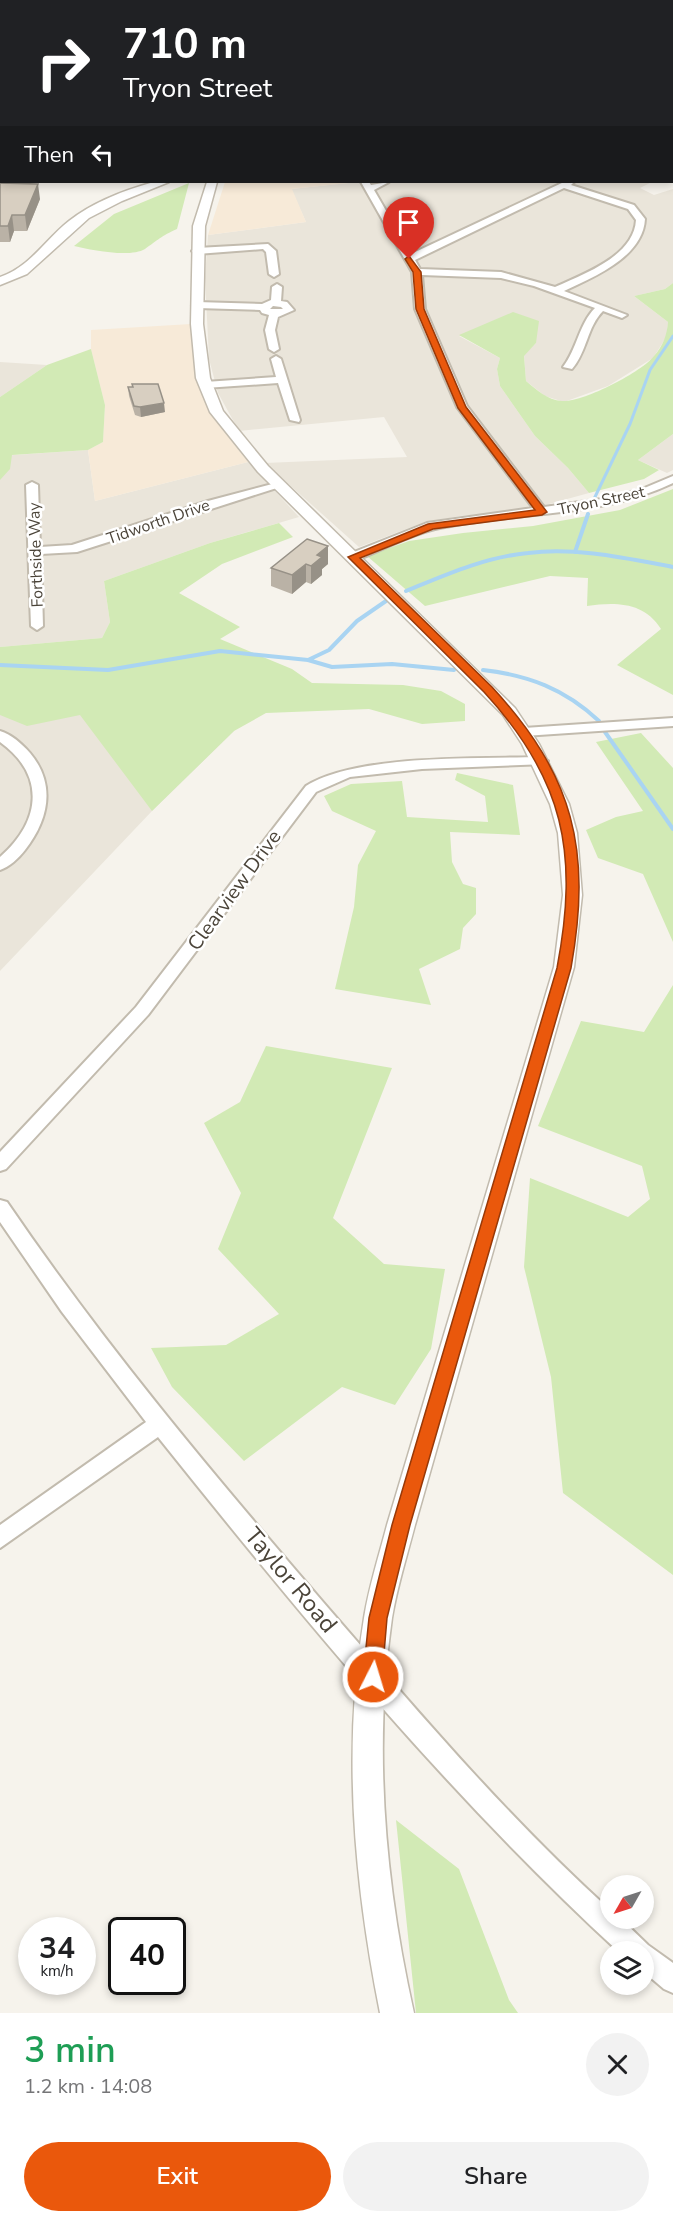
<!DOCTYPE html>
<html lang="en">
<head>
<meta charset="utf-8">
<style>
  :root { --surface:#fff; --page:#f2f2f2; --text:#202124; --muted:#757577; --accent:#ea580c }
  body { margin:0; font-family:"Nunito Sans",sans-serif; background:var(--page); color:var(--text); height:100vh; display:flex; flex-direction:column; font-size:22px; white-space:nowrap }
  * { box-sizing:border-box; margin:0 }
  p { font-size:20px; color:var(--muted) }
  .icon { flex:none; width:33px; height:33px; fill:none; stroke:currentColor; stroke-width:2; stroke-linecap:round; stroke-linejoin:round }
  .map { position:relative; height:2013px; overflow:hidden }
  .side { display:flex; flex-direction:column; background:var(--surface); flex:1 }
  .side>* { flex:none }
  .hud { position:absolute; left:0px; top:0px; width:674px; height:183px; box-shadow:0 3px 9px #0003; background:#202124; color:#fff; overflow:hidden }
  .needle { width:39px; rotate:231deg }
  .controls { position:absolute; left:600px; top:1875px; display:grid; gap:12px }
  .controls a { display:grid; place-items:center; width:54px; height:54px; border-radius:50%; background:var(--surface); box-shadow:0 3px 9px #0003; font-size:30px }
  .speed { position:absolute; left:18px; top:1917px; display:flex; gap:12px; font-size:30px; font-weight:700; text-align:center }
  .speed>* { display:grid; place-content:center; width:78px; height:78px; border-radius:50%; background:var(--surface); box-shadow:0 3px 9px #0003; line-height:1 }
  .speed small { font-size:15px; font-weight:400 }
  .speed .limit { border:3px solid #111; border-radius:9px; background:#fff; color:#111 }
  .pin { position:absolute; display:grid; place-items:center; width:51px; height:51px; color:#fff; margin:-62px -26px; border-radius:50% 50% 50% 0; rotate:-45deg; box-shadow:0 0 6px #0007 }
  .pin .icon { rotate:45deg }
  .me { position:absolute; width:66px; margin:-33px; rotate:5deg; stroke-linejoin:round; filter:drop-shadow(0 0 4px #0008) }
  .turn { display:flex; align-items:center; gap:21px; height:126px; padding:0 24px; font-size:27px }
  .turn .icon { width:78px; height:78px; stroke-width:2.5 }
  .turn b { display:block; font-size:42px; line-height:51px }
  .then { display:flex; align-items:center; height:57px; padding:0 24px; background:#0003; gap:12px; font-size:22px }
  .round { display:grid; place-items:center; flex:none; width:63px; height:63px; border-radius:32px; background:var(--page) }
  .head { display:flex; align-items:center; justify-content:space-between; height:102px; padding:0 24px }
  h1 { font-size:36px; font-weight:600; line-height:45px; color:#1e9e55 }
  .action { display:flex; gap:12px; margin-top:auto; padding:12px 24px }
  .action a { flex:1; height:69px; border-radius:36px; background:var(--accent); color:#fff; font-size:24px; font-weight:600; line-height:69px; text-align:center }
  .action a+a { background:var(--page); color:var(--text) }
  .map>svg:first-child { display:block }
  .residential { fill:#eae5da }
  .commercial { fill:#f7ead8 }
  .green { fill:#d2eab5 }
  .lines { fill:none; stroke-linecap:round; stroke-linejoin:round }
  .stream-far1 { stroke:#a9d4f2; stroke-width:3 }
  .stream { stroke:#a9d4f2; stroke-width:4 }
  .minor-casing { stroke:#c2bbae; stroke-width:4 }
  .tertiary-casing { stroke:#c2bbae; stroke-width:3 }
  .primary-casing { stroke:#e6c16a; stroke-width:3 }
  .minor { fill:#fff; fill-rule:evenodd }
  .tertiary { fill:#fff; fill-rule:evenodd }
  .primary { fill:#ffe39c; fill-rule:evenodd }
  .wall { fill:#bab2a6 }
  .shaded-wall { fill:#979187 }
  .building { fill:#d8cfc1; stroke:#979187; stroke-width:1.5 }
  .route { fill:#ea580c; stroke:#983908; stroke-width:1.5 }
  .labels { text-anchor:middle; stroke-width:5; stroke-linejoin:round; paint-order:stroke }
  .far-street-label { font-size:16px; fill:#4b4439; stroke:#fff }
  .street-label { font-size:20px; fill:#4b4439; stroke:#fff }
  .near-street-label { font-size:24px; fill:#4b4439; stroke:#fff }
</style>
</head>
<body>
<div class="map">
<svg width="673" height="2013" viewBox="0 0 673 2013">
  <rect width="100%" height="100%" fill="#f6f3ec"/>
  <path class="residential" d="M358 182H652L640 188 654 195 673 189V283L665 289 634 296 668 322 667 336 653 358 608 386 564 402 545 396 526 381 524 355 536 343 459 336 500 358 497 369 500 386 535 436 568 468 589 493 527 510 460 516 422 523 359 547 265 463 407 457 384 417 239 431 218 393 209 359 205 278 208 235 306 222 291 189Z
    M0 362 47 365 0 397Z
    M673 434V470L667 473 638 460Z
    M88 450 95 501 248 462 299 517 210 543 104 581 110 622 102 638 0 647V456Z
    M0 686 234 731 152 811 0 971Z"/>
  <path class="commercial" d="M225 182H358L292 189 306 222 208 235Z
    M191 324 195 378 216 421 248 462 95 501 88 450 103 442 105 405 91 349V330Z"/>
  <path class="green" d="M189 183 177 229C161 236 158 240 145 249 130 258 91 250 74 246L114 214Z
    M673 283V434L638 460 659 470 644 479 589 493 568 468 535 436 500 386 497 369 500 358 459 335 513 312 539 321 536 343 524 356 526 381C537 390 547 400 562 401 582 403 642 372 654 356 663 346 667 335 668 322L634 296 665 289Z
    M91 349 105 405 103 442 88 450 12 455 10 469 0 480V397L47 365Z
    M673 489V695L617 665 661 629C644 602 616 602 587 606L588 578 550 576 425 606 367 556 409 541 463 533 533 526 620 510Z
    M279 523 293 537 222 564 179 593 240 627 220 639 292 669 312 683 403 685 441 691 465 704V721L422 724 369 709 266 713 234 731 152 811 80 715 27 726 0 715V647L102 638 110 622 104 581 210 543Z
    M641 733 673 768V942L643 874 598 858 586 830 616 817 643 811 596 742Z
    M457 773 513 785 520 835 450 832 452 862 463 884 476 888V914L463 928 460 949 419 969 431 1005 335 989 354 907 358 865 376 831 332 811 324 796 351 784 402 781 407 817 488 822 485 796 455 780Z
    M673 985V1575L563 1493 551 1377 524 1267 530 1178 628 1217 650 1199 642 1166 538 1126 581 1021 644 1032Z
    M266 1046 392 1068 333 1218 384 1264 445 1269 431 1349 395 1405 342 1387 244 1461 172 1387 151 1348 226 1345 279 1314 218 1249 241 1193 204 1123 240 1102Z
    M396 1820 459 1869 509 2000 518 2013H416Z"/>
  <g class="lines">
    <path class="stream-far1" d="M594 499 630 424 650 370 673 336"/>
    <path class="stream" d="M575 552 588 514
      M406 591C445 575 485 557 528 553 576 547 625 558 673 567
      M308 660 329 650 357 621 386 601
      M0 665 108 670 220 651 308 660 332 667 392 664 454 670
      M483 670C528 675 565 689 599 721
      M605 732 673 829"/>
    <defs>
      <path id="minor" d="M197 0H208L195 2Z
        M332 0H341L330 2Z
        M572 0H584L569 2Z
        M624 0H632L634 2H625Z
        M672 18H673V23H672Z
        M0 50H2V54H0Z
        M672 73H673V78H672Z
        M361 182H369L371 185 389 182 374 190 411 254 564 182H574L571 185 634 205 645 219C643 257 594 277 564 291L627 315 622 318 603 311C587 327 587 352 572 369L563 367C577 349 579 324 595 308L534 286 501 278 422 275 425 309 467 406 544 507 609 498 642 489 673 476V483C598 519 514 511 435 529 409 535 382 550 357 560H349V554L427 523 533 508 457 407 415 309 412 272ZM564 188 628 209 636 220C634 256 584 274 555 287L501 272 420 269 415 260Z
        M268 244 276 251 279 274 274 277 269 274 266 252 263 249 197 254 192 251 197 248Z
        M277 284 282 287 281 301 287 302 294 310 278 317 275 330 279 349 274 352 269 349 265 330 269 315 262 313 260 310 197 308 192 305 197 302 262 304 271 300 272 287ZM273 306 281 307 283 309H270Z
        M276 356 281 359 300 420 299 422 290 420 278 383 205 388 200 385 205 382 276 377 271 359Z
        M32 482 38 485 40 547 72 545 208 501 280 482 286 485 77 552 41 554 43 626 37 630 31 626 26 485Z
        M673 718V726L524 736 517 732 524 728Z
        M0 731C11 734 22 744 30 753 56 784 49 819 25 850 19 858 9 867 0 870V857C41 821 46 775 0 742Z
        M541 757 548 761 546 764 422 769 350 777 316 792 148 1015 6 1169 0 1171V1152L136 1007 306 786C357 754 479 759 541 757Z
        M0 1200 7 1202C103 1343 212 1473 323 1602 415 1708 506 1816 610 1910V1918H620L648 1945 673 1963V1993L664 1989 644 1972V1952H619C449 1796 301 1616 158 1437L0 1548V1525L146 1422 62 1312 0 1222Z"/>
      <path id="tertiary" d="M154 182H169L122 201 89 218 27 274 0 285V277C30 267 45 240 69 221 93 202 125 190 154 182Z
        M207 182H217L205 226 203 324 210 378 223 411 268 466 515 708 539 744 569 804 577 833 582 895 574 967 415 1525C407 1556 397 1587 392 1618 373 1751 385 1883 414 2013H380C354 1882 342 1750 364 1618 369 1586 379 1556 387 1525L554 967 563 895 558 833 550 804 522 744 503 715 258 472 210 412 196 378 191 324 193 226Z"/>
      <path id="primary" d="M227 0H240L241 2H228Z
        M249 0H263L264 2H250Z
        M672 124H673V133H672Z"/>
    </defs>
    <use href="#minor" class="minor-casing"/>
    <use href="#tertiary" class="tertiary-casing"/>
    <use href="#primary" class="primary-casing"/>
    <use href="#minor" class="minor"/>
    <use href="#tertiary" class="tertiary"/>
    <use href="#primary" class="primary"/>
  </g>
  <path class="wall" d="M0 141H2V177H0Z
    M0 183 40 199 27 231H14L10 242H0Z
    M132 384 165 412 141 417 135 415 129 396 128 387H132Z
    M328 546V564L322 569V575L311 584 306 582 292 594 271 586V568Z"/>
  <path class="shaded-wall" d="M38 184 40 199 27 231 25 215Z
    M12 215 14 231 10 242 8 226Z
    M164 403 165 412 141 417 140 407Z
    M328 546V564L322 569V575L311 584V566L317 555Z
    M306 564V582L292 594V575Z"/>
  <path class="building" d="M0 141H2V162H0Z
    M0 183 38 184 25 215H12L8 226H0Z
    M132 384H158L164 403 140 407 134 406 128 387H133Z
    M307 539 328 546 317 555 322 557 311 566 306 564 292 575 271 568Z"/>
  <path class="route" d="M409 256 421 272 424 309 466 407 547 512 542 515 433 529 360 558 492 687C574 776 592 850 571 968L410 1525 387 1618 382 1677 379 1683 373 1686 366 1683 363 1677 369 1618 392 1525 557 968C579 853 564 779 484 692L348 557 428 524 535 510 458 408 416 309 413 272 405 259Z"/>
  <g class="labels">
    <g class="far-street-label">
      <text transform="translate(601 500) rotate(-12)" y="6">Tryon Street</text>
      <text transform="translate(158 521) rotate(-19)" y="6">Tidworth Drive</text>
      <text transform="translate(35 555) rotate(-92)" y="6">Forthside Way</text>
    </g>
    <g class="street-label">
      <text transform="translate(234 890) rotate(-54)" y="7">Clearview Drive</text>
    </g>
    <g class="near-street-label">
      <text transform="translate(291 1580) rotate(50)" y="8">Taylor Road</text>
    </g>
  </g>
</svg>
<div class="controls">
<a><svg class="needle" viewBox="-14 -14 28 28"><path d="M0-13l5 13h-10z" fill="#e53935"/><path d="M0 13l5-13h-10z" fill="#757577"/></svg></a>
<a><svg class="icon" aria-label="layers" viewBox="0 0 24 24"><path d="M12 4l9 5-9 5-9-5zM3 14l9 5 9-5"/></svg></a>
</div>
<div class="speed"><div>34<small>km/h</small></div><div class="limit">40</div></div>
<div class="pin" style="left:409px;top:259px;background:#d93025"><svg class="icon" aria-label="arrive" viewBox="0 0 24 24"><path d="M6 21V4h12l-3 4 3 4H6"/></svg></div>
<svg class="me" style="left:373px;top:1677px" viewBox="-20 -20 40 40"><circle r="17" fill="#ea580c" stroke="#fff" stroke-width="3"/><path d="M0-11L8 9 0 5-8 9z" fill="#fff"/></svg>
<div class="hud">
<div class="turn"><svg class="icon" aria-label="right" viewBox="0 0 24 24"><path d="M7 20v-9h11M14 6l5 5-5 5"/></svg><div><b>710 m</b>Tryon Street</div></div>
<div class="then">Then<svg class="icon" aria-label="left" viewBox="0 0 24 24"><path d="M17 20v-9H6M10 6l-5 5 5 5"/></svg></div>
</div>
</div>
<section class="side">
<div class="head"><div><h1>3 min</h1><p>1.2 km · 14:08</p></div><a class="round"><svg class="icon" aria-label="close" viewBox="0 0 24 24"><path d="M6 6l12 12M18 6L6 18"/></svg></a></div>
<div class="action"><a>Exit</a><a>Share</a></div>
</section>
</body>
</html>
